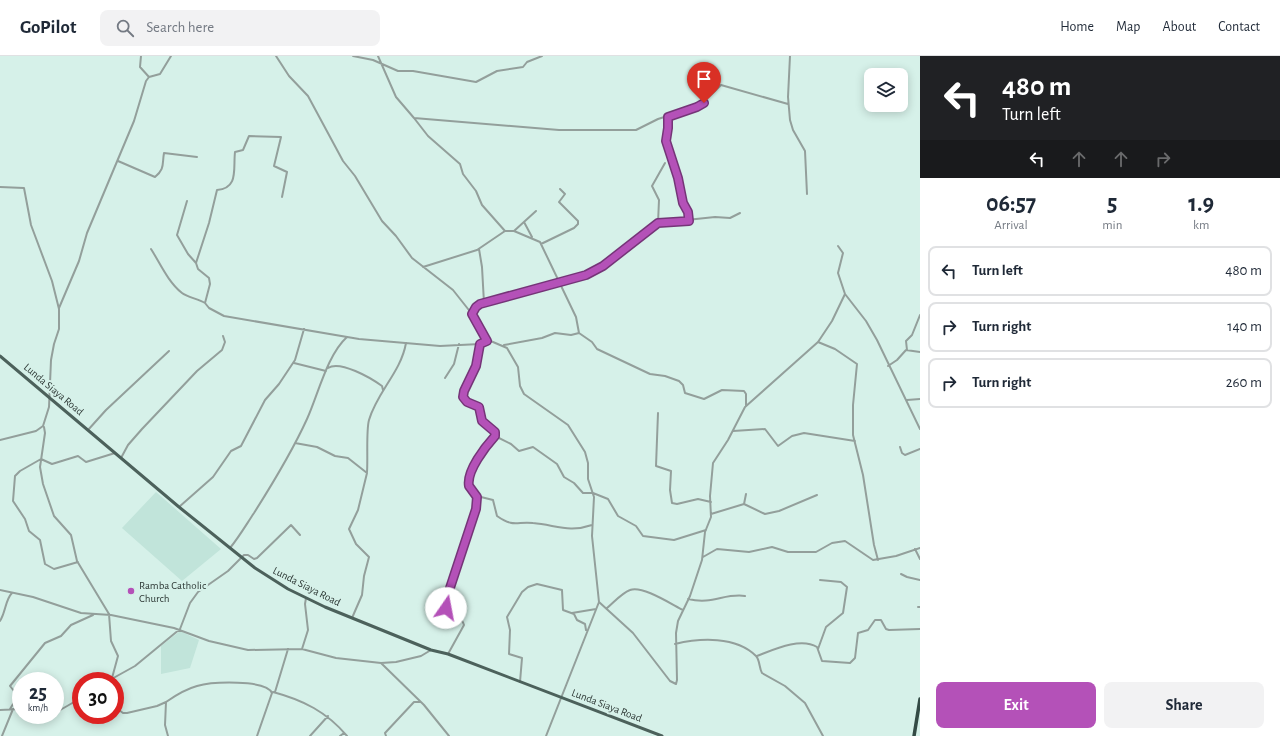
<!DOCTYPE html>
<html lang="en">
<head>
<meta charset="utf-8">
<style>
  :root { --surface:#fff; --page:#f2f2f3; --text:#1f2937; --muted:#747a83; --line:#e0e1e3; --accent:#b451b8 }
  body { margin:0; font-family:"Alegreya Sans",sans-serif; background:var(--page); color:var(--text); height:100vh; display:flex; flex-direction:column; font-size:15px; white-space:nowrap }
  * { box-sizing:border-box; margin:0 }
  p { font-size:13px; color:var(--muted) }
  .icon { flex:none; width:22px; height:22px; fill:none; stroke:currentColor; stroke-width:2; stroke-linecap:round; stroke-linejoin:round }
  .map { position:relative; flex:1; overflow:hidden }
  .panel { display:flex; flex-direction:column; background:var(--surface); width:360px }
  .panel>* { flex:none }
  .top-card { background:#202124; color:#fff; overflow:hidden }
  .controls { position:absolute; left:864px; top:12px; display:grid; gap:8px }
  .controls a { display:grid; place-items:center; width:44px; height:44px; border-radius:8px; background:var(--surface); box-shadow:0 2px 10px #0003; font-size:20px }
  .speed { position:absolute; left:12px; top:616px; display:flex; gap:8px; font-size:20px; font-weight:700; text-align:center }
  .speed>* { display:grid; place-content:center; width:52px; height:52px; border-radius:50%; background:var(--surface); box-shadow:0 2px 10px #0003; line-height:1 }
  .speed small { font-size:10px; font-weight:400 }
  .speed .limit { border:6px solid #d22; background:#fff; color:#111 }
  .pin { position:absolute; display:grid; place-items:center; width:34px; height:34px; color:#fff; margin:-41px -17px; border-radius:50% 50% 50% 0; rotate:-45deg; box-shadow:0 0 4px #0007 }
  .pin .icon { rotate:45deg }
  .me { position:absolute; width:44px; margin:-22px; rotate:12deg; stroke-linejoin:round; filter:drop-shadow(0 0 3px #0008) }
  .turn { display:flex; align-items:center; gap:14px; height:84px; padding:0 16px; font-size:18px }
  .turn .icon { width:52px; height:52px; stroke-width:2.5 }
  .turn b { display:block; font-size:28px; line-height:34px }
  .lanes { display:flex; align-items:center; height:38px; padding:0 16px; background:#0003; justify-content:center; gap:20px; direction:ltr }
  .lanes .off { opacity:.35 }
  .eta { display:flex; justify-content:space-evenly; align-items:center; height:68px; text-align:center }
  .eta b { font-size:24px; font-weight:700; line-height:28px }
  .action { display:flex; gap:8px; margin-top:auto; padding:8px 16px }
  .action a { flex:1; height:46px; border-radius:8px; background:var(--accent); color:#fff; font-size:16px; font-weight:700; line-height:46px; text-align:center }
  .action a+a { background:var(--page); color:var(--text) }
  ul { padding:0; list-style:none }
  li { display:flex; align-items:center; gap:12px; height:50px; margin:0 8px 6px; padding:0 8px; border:2px solid var(--line); border-radius:8px }
  li div { flex:1 }
  li b { display:block; font-size:15px }
  li em { font-style:normal }
  header { display:flex; align-items:center; gap:24px; box-sizing:border-box; height:56px; padding:0 20px; background:var(--surface); border-bottom:1px solid var(--line) }
  header strong { font-size:19px }
  nav { display:flex; gap:22px; margin-inline-start:auto; font-size:14px }
  .search { width:280px; height:36px; background:var(--page); display:flex; align-items:center; gap:10px; box-sizing:border-box; padding:0 14px; border-radius:8px; color:var(--muted); font-size:15px }
  main { display:flex; flex:1; min-height:0 }
  .map>svg:first-child { display:block }
  .built { fill:#c1e4da }
  .lines { fill:none; stroke-linecap:round; stroke-linejoin:round }
  .street { stroke:#939f9b; stroke-width:2 }
  .primary { stroke:#4c615b; stroke-width:3 }
  .highway { stroke:#334b45; stroke-width:3.5 }
  .route-casing { stroke:#753578; stroke-width:10 }
  .route { stroke:#b451b8; stroke-width:7 }
  .poi-dot { fill:#b451b8; stroke:#d6f1e9; stroke-width:1.5 }
  .labels { text-anchor:middle; stroke-width:4; stroke-linejoin:round; paint-order:stroke }
  .street-label { font-size:11px; fill:#2e3936; stroke:#d6f1e9 }
  .poi-label { font-size:11px; fill:#2e3936; stroke:#d6f1e9; text-anchor:start }
</style>
</head>
<body>
<header>
<strong>GoPilot</strong>
<div class="search"><svg class="icon" aria-label="search" viewBox="0 0 24 24"><circle cx="10" cy="10" r="6"/><path d="M15 15l6 6"/></svg>Search here</div>
<nav><a>Home</a><a>Map</a><a>About</a><a>Contact</a></nav>
</header>
<main>
<div class="map">
<svg width="920" height="680" viewBox="0 0 920 680">
  <rect width="100%" height="100%" fill="#d6f1e9"/>
  <path class="built" d="M156 436 221 493 182 525 122 472Z
    M180 575 199 584 190 612 161 618V590Z"/>
  <g class="lines">
    <path class="street" d="M141 0 140 11 149 21
      M276 0 289 20 308 40 343 105 355 120 382 165 396 180 412 202 453 234 472 258 486 283 507 292 518 311 520 330 524 338 568 369 585 396 588 407V423L594 441 592 480 599 546 546 680
      M353 0 373 4 398 15H413L476 26 497 15 523 11 527 6 542 0
      M378 0 396 41 414 62 559 74H636L658 63 699 50 721 29 788 48
      M790 0 788 41 790 64 793 74 805 95 807 138
      M668 61V72L666 85 679 122 682 143 688 156 689 165
      M414 62 428 80 460 108 463 118 476 135 482 149 505 175
      M118 105 155 121C165 113 162 108 164 97L197 101
      M0 131 24 132 31 169 52 225 59 253
      M187 145 177 179 188 198 196 207 198 213 209 222 210 228 205 247 209 252 224 260 359 283 440 290 480 288 489 285
      M524 166 532 181
      M658 167 659 144 652 130 665 107
      M514 175 540 186 576 261 579 277 592 286 597 293 650 318 665 320 679 325 683 329 685 337 704 343 722 334 744 335 746 338V350
      M541 188 574 172 578 168V165L559 146 565 138 560 133
      M151 193C160 207 168 226 182 237 187 241 198 243 205 247
      M479 193 482 211 484 247
      M196 207 209 167 217 134C239 132 233 113 235 96L243 94 249 80 281 81 274 110 287 116 282 141
      M423 211 477 194 505 175H514L536 155
      M845 238 866 265 877 284 920 373
      M472 258 476 251 480 248 592 216 658 167 715 161 730 162 740 157
      M818 286 835 293 857 308 853 349V379L863 419 874 489 878 504
      M504 289 542 282 555 277 571 279 579 277
      M907 294 906 285 912 279 920 259
      M294 307 326 315
      M888 310 897 304 906 294 920 296
      M328 312C340 304 371 322 382 330L383 334
      M445 322 454 308 459 288
      M907 344 920 343
      M658 357 656 410 671 415 670 434 672 447 677 448 698 443 711 446
      M44 371 45 377 40 411 43 428 54 460 71 479 77 505 109 558 111 585 118 600 112 622
      M88 374 106 354 169 295
      M733 375 765 373 778 390 792 380 804 377 855 385
      M495 380 511 388 519 395 533 391 557 408 564 421 574 427 583 437H593L608 443 618 460 636 470 643 480 674 484 706 474
      M0 384 36 375 43 370 49 351 51 304 54 288 59 273V252L79 205 87 177 134 65 146 25 149 21 160 18 171 0
      M295 387 317 391 335 400 348 402 367 417 358 454 349 473 356 488 369 501 364 520 362 539 352 562
      M900 391 902 397 905 399 920 393
      M121 402 128 389 142 373 197 315 222 294 225 286 223 280
      M367 416C368 403 366 374 369 364 377 336 401 316 406 287
      M477 440 493 444 497 460C514 472 517 465 533 467 556 469 569 477 592 469
      M744 448 765 458 779 455 817 439
      M179 451 213 421 231 395 241 390 265 344 279 328 295 304 304 273
      M711 458 744 448 746 438
      M230 492C239 481 246 469 254 457 273 427 292 396 307 363 318 339 327 299 347 281
      M915 493 920 503
      M703 501 717 493 749 496 772 491 788 496H816L832 487 845 485 873 504 896 500 920 492
      M78 506 54 513 45 508 40 484 29 475 25 463 13 445 15 420 20 415 41 403 52 408 78 400 86 406 115 397
      M901 518 907 521 920 524
      M0 534 33 541 81 557 111 559 174 572 209 585 248 594 302 593 336 602 381 607 396 606 421 600 431 594
      M688 543C713 549 724 537 745 540
      M599 546 633 577 670 625 676 628 677 624 676 577 678 565 690 540 702 504 705 476 711 461 710 440 713 407 728 384 745 351 818 286 832 265 845 238 838 217 843 197 838 190
      M918 551H920
      M607 552C614 546 622 537 630 534 642 529 671 548 683 554
      M572 557 596 553
      M0 565C6 556 5 544 12 537
      M675 588C700 582 736 580 756 600 760 604 759 612 762 617L785 630 805 647 823 680
      M302 593 308 574 305 548 306 542
      M818 593 826 571 843 557 847 531 841 526 820 524
      M448 598 464 569C462 559 446 560 445 548L475 460 477 441 469 430V420L484 391 496 378 482 365 479 351 467 346 463 341 464 335 476 310 480 288
      M757 600C773 594 800 581 817 591L822 605 850 607 855 602 858 577 868 574 875 564H881L886 573 889 574 920 573
      M381 607 424 649 449 680
      M108 625 135 610 180 573 190 547 198 536 228 515 244 499H248L254 503 257 502 291 469 300 479
      M520 626 522 602 509 598 510 574 507 561 522 536 528 531 537 528 562 534 563 554 574 558 577 564 585 568 586 574
      M273 636C303 644 327 656 347 680
      M275 636 288 593
      M166 646C176 639 186 633 197 630 211 626 266 623 272 637L257 680
      M115 651 123 657H127L157 650 166 646 165 669 168 680
      M10 653 18 640 10 630 45 587 61 580 71 569 93 559
      M0 654 21 653
      M55 657 81 642
      M47 659H49
      M2 680 13 653
      M310 680 328 660
      M340 680 344 677
      M386 680 385 677 414 646H420"/>
    <path class="primary" d="M0 300 179 451 255 512 288 533 325 551 431 594 448 598 662 680"/>
    <path class="highway" d="M914 680 920 643"/>
  </g>
  <g class="lines">
    <defs>
      <path id="route" d="M446 552V544L476 453 477 441 469 430C466 415 486 390 495 380V376L482 365 479 351 467 346 463 341 464 335 476 310 480 288 487 285 472 258 476 251 480 248 586 219 603 210 658 167 689 165 688 156 683 147 678 122 666 85 668 72V61L697 51 704 47"/>
    </defs>
    <use href="#route" class="route-casing"/>
    <use href="#route" class="route"/>
  </g>
  <circle class="poi-dot" cx="131" cy="535" r="4"/>
  <g class="labels">
    <g class="street-label">
      <text transform="translate(54 333) rotate(40)" y="4">Lunda Siaya Road</text>
      <text transform="translate(307 530) rotate(27)" y="4">Lunda Siaya Road</text>
      <text transform="translate(607 649) rotate(21)" y="4">Lunda Siaya Road</text>
    </g>
    <g class="poi-label">
      <text x="139" y="533">Ramba Catholic<tspan x="139" dy="13">Church</tspan></text>
    </g>
  </g>
</svg>
<div class="controls">
<a><svg class="icon" aria-label="layers" viewBox="0 0 24 24"><path d="M12 4l9 5-9 5-9-5zM3 14l9 5 9-5"/></svg></a>
</div>
<div class="speed"><div>25<small>km/h</small></div><div class="limit">30</div></div>
<div class="pin" style="left:704px;top:47px;background:#d93025"><svg class="icon" aria-label="arrive" viewBox="0 0 24 24"><path d="M6 21V4h12l-3 4 3 4H6"/></svg></div>
<svg class="me" style="left:446px;top:552px" viewBox="-20 -20 40 40"><circle r="19" fill="#fff"/><path d="M0-13L10 11 0 6-10 11z" fill="#b451b8"/></svg>
</div>
<section class="panel">
<div class="top-card">
<div class="turn"><svg class="icon" aria-label="left" viewBox="0 0 24 24"><path d="M17 20v-9H6M10 6l-5 5 5 5"/></svg><div><b>480 m</b>Turn left</div></div>
<div class="lanes"><svg class="icon" aria-label="left" viewBox="0 0 24 24"><path d="M17 20v-9H6M10 6l-5 5 5 5"/></svg><svg class="icon off" aria-label="ahead" viewBox="0 0 24 24"><path d="M12 20V5M6 11l6-6 6 6"/></svg><svg class="icon off" aria-label="ahead" viewBox="0 0 24 24"><path d="M12 20V5M6 11l6-6 6 6"/></svg><svg class="icon off" aria-label="right" viewBox="0 0 24 24"><path d="M7 20v-9h11M14 6l5 5-5 5"/></svg></div>
</div>
<div class="eta">
<div><b>06:57</b><p>Arrival</p></div>
<div><b>5</b><p>min</p></div>
<div><b>1.9</b><p>km</p></div>
</div>
<ul>
<li><svg class="icon" aria-label="left" viewBox="0 0 24 24"><path d="M17 20v-9H6M10 6l-5 5 5 5"/></svg><div><b>Turn left</b></div><em>480 m</em></li>
<li><svg class="icon" aria-label="right" viewBox="0 0 24 24"><path d="M7 20v-9h11M14 6l5 5-5 5"/></svg><div><b>Turn right</b></div><em>140 m</em></li>
<li><svg class="icon" aria-label="right" viewBox="0 0 24 24"><path d="M7 20v-9h11M14 6l5 5-5 5"/></svg><div><b>Turn right</b></div><em>260 m</em></li>
</ul>
<div class="action"><a>Exit</a><a>Share</a></div>
</section>
</main>
</body>
</html>
